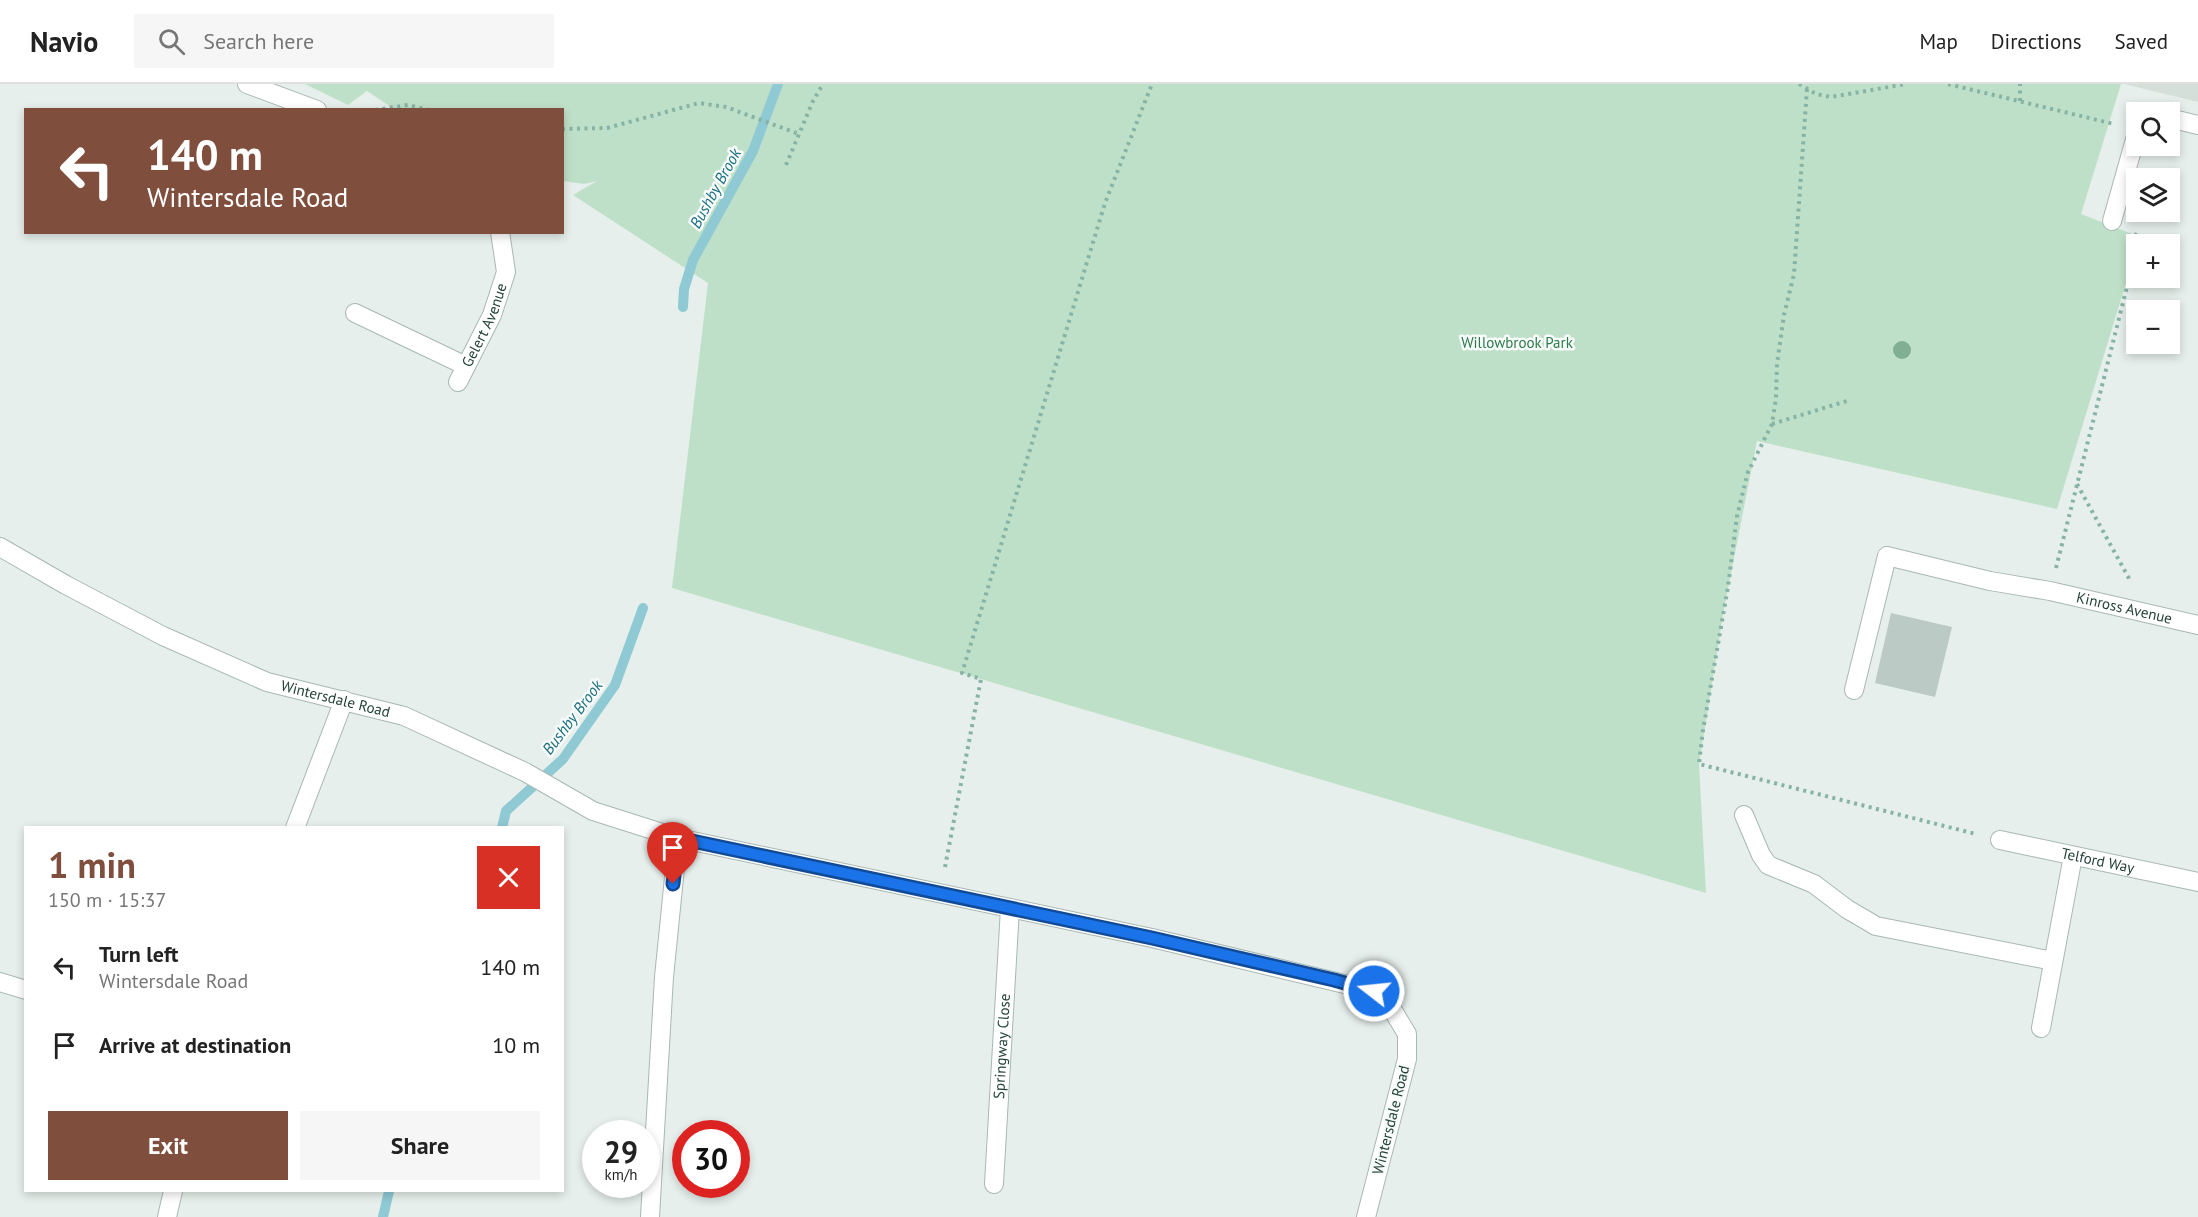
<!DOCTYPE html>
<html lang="en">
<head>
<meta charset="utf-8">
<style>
  :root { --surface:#fff; --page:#f6f6f6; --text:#222; --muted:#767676; --line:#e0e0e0; --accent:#804e3d }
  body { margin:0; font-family:"PT Sans",sans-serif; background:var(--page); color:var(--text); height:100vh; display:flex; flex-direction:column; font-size:22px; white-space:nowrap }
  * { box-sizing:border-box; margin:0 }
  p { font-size:20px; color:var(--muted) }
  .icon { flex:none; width:33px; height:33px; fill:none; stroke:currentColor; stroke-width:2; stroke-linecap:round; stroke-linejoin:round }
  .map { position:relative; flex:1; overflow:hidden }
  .details { position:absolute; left:24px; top:742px; width:540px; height:366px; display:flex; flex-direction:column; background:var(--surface); border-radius:0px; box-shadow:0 3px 9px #0003 }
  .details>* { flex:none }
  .top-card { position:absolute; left:24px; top:24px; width:540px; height:126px; border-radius:0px; box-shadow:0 3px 9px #0003; background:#804e3d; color:#fff; overflow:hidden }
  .tools { position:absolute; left:2126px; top:18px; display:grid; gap:12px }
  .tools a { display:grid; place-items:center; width:54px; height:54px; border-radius:0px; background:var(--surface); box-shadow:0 3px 9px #0003; font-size:30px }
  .speed { position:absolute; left:582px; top:1036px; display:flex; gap:12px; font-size:30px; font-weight:700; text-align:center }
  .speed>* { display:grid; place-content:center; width:78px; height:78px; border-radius:50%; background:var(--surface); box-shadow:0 3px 9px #0003; line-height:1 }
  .speed small { font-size:15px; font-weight:400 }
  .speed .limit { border:9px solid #d22; background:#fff; color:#111 }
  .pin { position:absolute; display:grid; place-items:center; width:51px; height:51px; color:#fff; margin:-62px -26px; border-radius:50% 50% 50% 0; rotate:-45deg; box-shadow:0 0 6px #0007 }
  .pin .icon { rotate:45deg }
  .me { position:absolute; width:66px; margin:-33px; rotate:286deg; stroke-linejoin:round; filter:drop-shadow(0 0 4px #0008) }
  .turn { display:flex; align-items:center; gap:21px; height:126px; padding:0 24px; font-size:27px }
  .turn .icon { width:78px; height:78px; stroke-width:2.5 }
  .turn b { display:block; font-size:42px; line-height:51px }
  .round { display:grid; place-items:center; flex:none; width:63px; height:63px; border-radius:0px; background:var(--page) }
  .summary { display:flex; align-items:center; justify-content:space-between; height:102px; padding:0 24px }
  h1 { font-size:36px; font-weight:800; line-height:45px; color:var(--accent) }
  .primary-button { display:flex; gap:12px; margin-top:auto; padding:12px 24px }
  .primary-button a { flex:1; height:69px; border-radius:0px; background:var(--accent); color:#fff; font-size:24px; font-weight:800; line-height:69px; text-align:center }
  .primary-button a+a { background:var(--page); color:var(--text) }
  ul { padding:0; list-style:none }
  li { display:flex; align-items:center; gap:18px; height:78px; padding:0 24px }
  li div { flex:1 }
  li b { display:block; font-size:22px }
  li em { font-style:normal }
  header { display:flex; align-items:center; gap:36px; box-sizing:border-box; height:84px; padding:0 30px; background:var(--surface); border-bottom:2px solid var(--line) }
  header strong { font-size:28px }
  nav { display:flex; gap:33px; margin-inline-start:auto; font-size:21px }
  .search { width:420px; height:54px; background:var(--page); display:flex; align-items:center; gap:15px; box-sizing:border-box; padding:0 21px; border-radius:0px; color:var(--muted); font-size:22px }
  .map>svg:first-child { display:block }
  .built { fill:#d4dfda }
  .green { fill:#bfe0c8 }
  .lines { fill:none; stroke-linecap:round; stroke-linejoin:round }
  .stream { stroke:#8ec9d4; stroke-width:10 }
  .building { fill:#bbcac4 }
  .minor-casing { stroke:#a8b8b2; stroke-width:20 }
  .path { stroke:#86b3a5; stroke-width:4; stroke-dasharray:3 4.5; stroke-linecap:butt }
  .minor { stroke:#fff; stroke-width:18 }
  .tree { fill:#80af93 }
  .route-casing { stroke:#114b97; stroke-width:15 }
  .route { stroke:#1a73e8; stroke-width:10 }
  .labels { text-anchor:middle; stroke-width:5; stroke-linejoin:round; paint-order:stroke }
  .street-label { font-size:15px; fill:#24423a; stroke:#f7fbf9 }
  .park-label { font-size:15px; fill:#2d7a4b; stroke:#f7fbf9 }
  .water-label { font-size:16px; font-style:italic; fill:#1c6f80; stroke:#f7fbf9 }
</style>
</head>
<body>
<header>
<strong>Navio</strong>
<div class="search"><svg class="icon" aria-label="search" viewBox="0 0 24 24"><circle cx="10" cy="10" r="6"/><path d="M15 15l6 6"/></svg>Search here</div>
<nav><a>Map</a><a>Directions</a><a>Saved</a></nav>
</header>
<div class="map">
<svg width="2198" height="1133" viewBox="0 0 2198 1133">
  <rect width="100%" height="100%" fill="#e6efeb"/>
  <path class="built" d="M2124 0H2198V18Z"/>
  <path class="green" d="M305 0H2121L2081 130 2140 153 2057 425 1757 357 1724 525 1699 680 1706 809 672 504 708 199 573 111 597 97 584 100 563 97 562 26 394 25 367 7 348 21Z"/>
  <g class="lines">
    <path class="stream" d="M683 223 684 205 693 176 753 67 778 0
      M502 744 506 727 563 675 615 601 643 524
      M383 1133 389 1107"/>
  </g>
  <path class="building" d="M1891 529 1952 543 1935 613 1875 599Z"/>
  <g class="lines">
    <defs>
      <g id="minor">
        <path d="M247 0 317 26"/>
        <path d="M2143 28H2148"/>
        <path d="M2169 34 2198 41"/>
        <path d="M2112 137 2136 52"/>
        <path d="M355 229 466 282"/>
        <path id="s1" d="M458 298 492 231 506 188 500 148"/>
        <path id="s2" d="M0 463 66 501 163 552 267 598 404 632 525 688 593 727 678 754 1152 854 1374 907 1392 925 1407 950V975L1366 1133"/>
        <path id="s3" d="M1854 606 1887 472 1990 497 2050 507 2198 541"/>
        <path d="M1744 731 1761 771 1768 781 1814 800 1847 825 1876 842 2053 877"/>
        <path d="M295 744 344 616"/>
        <path id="s4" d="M2000 756 2198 798"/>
        <path d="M0 898 26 906"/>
        <path d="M2041 944 2073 772"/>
        <path id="s5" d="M994 1100 1010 824"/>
        <path d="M167 1133 173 1107"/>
        <path d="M650 1133 664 893 678 754"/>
      </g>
    </defs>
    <use href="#minor" class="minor-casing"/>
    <path class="path" d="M1799 0 1816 10 1831 13 1906 0
      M1948 0 2114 40
      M1807 5 1794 190 1784 231 1777 280 1776 314 1772 340 1748 388 1737 432 1728 503 1703 646 1699 680 1976 750
      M2020 17V0
      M375 26 408 21 429 26
      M562 45 607 44 699 19 726 23 799 50
      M786 81 813 17 823 0
      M2134 150 2140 153 2138 160
      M1772 340 1850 316
      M2077 400 2131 498
      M2056 484 2136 167
      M945 783 981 595 962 589 1105 119 1152 0"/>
    <use href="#minor" class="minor"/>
  </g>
  <circle class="tree" cx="1902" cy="266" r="9"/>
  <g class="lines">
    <defs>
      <path id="route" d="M673 800 678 754 1152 854 1334 896 1374 907"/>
    </defs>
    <use href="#route" class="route-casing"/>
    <use href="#route" class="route"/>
  </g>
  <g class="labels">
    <g class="street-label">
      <text dy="5" stroke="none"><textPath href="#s1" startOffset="63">Gelert Avenue</textPath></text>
      <text dy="5" stroke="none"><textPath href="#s3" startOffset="381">Kinross Avenue</textPath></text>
      <text dy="5" stroke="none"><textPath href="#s2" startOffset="370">Wintersdale Road</textPath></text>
      <text dy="5" stroke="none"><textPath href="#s4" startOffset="100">Telford Way</textPath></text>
      <text dy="5" stroke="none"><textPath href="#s5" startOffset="138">Springway Close</textPath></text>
      <text transform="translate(1391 1036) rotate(-76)" y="5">Wintersdale Road</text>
    </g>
    <g class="park-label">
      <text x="1517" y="264">Willowbrook Park</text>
    </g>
    <g class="water-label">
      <text transform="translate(715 104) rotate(-61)" y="6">Bushby Brook</text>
      <text transform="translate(572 633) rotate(-53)" y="6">Bushby Brook</text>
    </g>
  </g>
</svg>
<div class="tools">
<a><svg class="icon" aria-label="search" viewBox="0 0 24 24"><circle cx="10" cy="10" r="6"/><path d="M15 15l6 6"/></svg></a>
<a><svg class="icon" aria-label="layers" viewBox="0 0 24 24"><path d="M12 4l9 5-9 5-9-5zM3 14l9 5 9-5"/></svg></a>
<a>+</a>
<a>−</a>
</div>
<div class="speed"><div>29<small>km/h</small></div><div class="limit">30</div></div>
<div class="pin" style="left:673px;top:800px;background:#d93025"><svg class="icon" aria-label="arrive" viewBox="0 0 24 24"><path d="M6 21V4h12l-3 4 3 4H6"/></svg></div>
<svg class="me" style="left:1374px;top:907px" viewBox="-20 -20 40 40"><circle r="17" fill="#1a73e8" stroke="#fff" stroke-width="3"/><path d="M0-11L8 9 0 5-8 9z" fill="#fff"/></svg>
<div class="top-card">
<div class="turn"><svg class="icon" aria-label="left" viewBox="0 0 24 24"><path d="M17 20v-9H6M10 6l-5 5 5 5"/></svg><div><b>140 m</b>Wintersdale Road</div></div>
</div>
<section class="details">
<div class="summary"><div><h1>1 min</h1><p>150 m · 15:37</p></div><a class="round" style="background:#d93025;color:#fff"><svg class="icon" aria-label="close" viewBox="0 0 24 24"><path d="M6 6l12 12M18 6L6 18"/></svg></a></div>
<ul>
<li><svg class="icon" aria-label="left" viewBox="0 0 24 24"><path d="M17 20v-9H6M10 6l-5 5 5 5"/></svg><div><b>Turn left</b><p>Wintersdale Road</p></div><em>140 m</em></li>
<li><svg class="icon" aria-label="arrive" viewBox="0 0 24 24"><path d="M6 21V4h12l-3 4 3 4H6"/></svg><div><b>Arrive at destination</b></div><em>10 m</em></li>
</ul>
<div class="primary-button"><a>Exit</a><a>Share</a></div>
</section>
</div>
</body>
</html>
